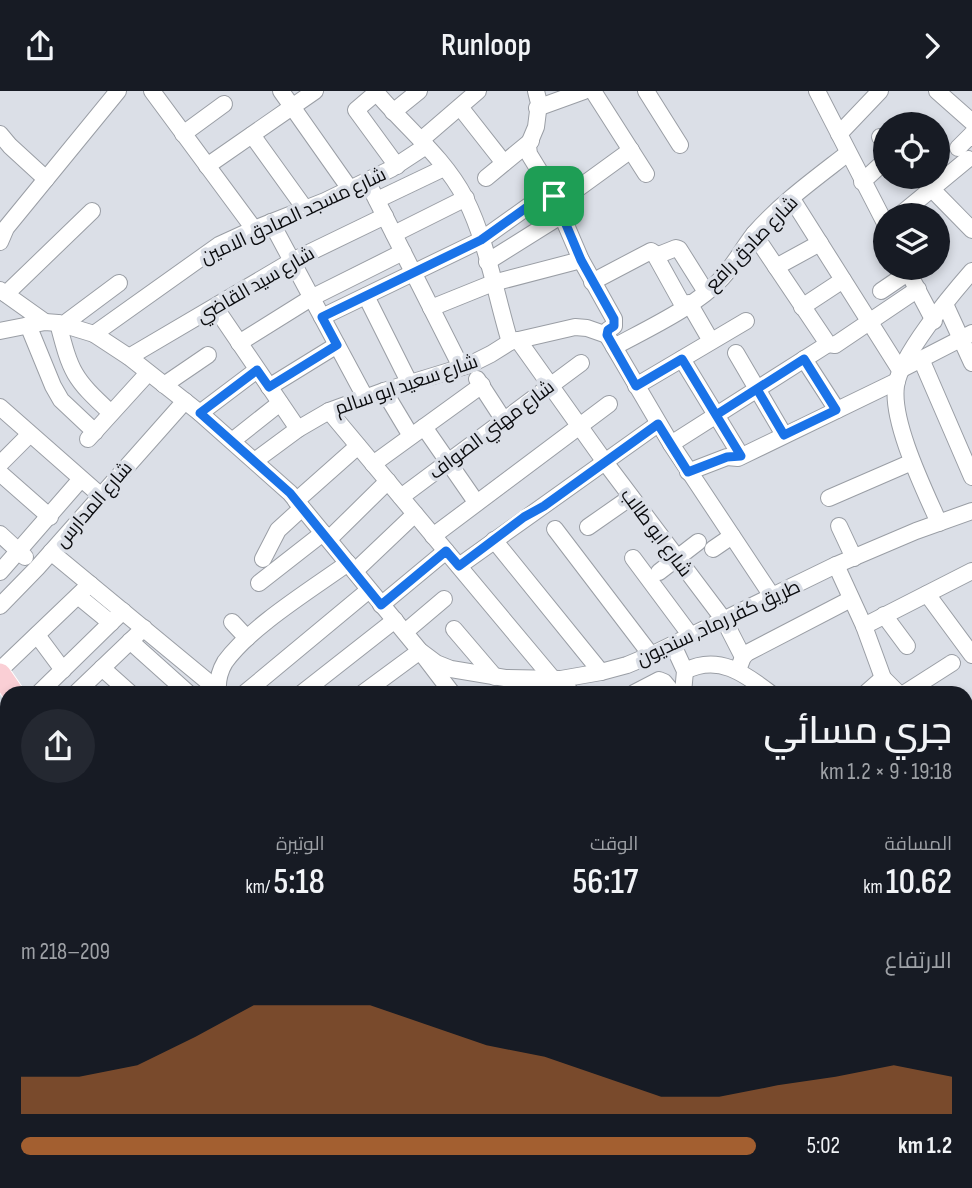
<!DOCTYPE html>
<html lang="ar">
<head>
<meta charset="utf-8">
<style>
  body { margin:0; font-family:"Sofia Sans Condensed",Cairo,sans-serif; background:#242831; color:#f1f3f6; direction:rtl; height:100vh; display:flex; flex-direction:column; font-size:26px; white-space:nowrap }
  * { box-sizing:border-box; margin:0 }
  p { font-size:23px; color:#9ea1a6 }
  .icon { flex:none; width:38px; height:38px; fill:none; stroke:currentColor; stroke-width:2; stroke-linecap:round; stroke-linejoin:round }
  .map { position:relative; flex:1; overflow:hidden; direction:ltr }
  .sheet { position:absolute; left:0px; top:595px; width:973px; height:502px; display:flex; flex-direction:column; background:#171b24; border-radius:21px 21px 0 0; box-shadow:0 4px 10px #0003; direction:rtl }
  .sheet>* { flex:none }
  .buttons { position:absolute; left:873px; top:21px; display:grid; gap:14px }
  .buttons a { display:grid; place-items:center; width:77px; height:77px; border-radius:50%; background:#171b24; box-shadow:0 4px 10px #0003; font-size:35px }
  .pin { position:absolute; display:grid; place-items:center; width:60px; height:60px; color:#fff; margin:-30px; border-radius:14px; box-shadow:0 4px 10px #0006 }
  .round { display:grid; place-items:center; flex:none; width:74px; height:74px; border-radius:37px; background:#242831 }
  .overview { display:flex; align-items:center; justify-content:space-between; height:119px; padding:0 21px }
  h1 { font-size:38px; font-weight:600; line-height:52px }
  .metrics { display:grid; grid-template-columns:repeat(3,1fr); gap:10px; height:119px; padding:7px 21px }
  .metrics div { display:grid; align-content:center }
  .metrics b { font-size:35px; font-weight:600 }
  .metrics small { font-size:19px; font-weight:400 }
  .metrics p { font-size:19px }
  .chart { height:196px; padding:14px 21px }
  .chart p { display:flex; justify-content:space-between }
  .chart svg { width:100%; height:126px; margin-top:7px; fill:#a35f30; opacity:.7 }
  ul { padding:0 21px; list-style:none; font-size:23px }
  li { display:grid; grid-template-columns:112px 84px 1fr; align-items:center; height:52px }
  li i { height:18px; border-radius:9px; background:#a35f30 }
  header { display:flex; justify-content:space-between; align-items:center; height:91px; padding:0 21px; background:#171b24; font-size:32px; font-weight:600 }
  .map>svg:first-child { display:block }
</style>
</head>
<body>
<header><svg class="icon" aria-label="forward" viewBox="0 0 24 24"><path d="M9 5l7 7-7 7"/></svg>Runloop<svg class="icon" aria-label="share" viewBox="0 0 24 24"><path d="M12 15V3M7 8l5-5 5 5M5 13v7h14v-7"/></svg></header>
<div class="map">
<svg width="972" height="1097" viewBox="0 0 972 1097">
  <rect width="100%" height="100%" fill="#dbdfe7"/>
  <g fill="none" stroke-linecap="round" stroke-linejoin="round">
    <defs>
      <g id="minor">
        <polyline points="152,0 254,138"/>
        <polyline points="281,0 350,98"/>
        <path d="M375 0C404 35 444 66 465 107 487 150 496 205 510 251"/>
        <polyline points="536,0 539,12 536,36 528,55 529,63 551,99 581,169 614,228 614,235 608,239 607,244 671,353 772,505"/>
        <polyline points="593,0 646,83"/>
        <polyline points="646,0 680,54"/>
        <polyline points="817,0 886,134"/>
        <polyline points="937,0 972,31"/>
        <polyline points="376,2 356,19 397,75"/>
        <polyline points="460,16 504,72"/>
        <polyline points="537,17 584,0"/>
        <polyline points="393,21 419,0"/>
        <polyline points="0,43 10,55 46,88"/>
        <polyline points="183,43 224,13"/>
        <polyline points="839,43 880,0"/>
        <polyline points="252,44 306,119"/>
        <polyline points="880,46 886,51"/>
        <polyline points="421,49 478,0"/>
        <polyline points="958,57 972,43"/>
        <polyline points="207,75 315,0"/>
        <polyline points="920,86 972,139"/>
        <polyline points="486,87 531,50"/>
        <polyline points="367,90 461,276"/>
        <polyline points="862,91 886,69"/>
        <polyline points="792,108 900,279 972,242"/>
        <polyline points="377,109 444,77"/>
        <polyline points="558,112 631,59"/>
        <polyline points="900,124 968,68"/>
        <polyline points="271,131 365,306"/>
        <polyline points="394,143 466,107"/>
        <polyline points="754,143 828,253 835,254 918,198"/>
        <polyline points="0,151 6,137 118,0"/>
        <polyline points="656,165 676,157 679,158 706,201"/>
        <polyline points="487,171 562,124"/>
        <polyline points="776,176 820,152"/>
        <polyline points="906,177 934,230"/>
        <polyline points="592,191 651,160 654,162 684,216"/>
        <polyline points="0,199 45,231"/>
        <polyline points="881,200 909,181"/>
        <polyline points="6,203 92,120"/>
        <polyline points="366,205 410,293"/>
        <polyline points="689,212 711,250"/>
        <polyline points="945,213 972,272"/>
        <polyline points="215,216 298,338"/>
        <polyline points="802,216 843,189"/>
        <polyline points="431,217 493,192 581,169"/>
        <polyline points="322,226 481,149 551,99"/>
        <path d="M58 232C71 282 73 287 111 322"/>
        <polyline points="64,233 119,192"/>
        <polyline points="28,234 53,295 61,309 95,341"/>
        <polyline points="0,240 45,231 58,232 94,243 129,266 200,322 290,402 420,560 436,572 451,578 505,587 561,588 601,581 627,574 651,564 836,474 916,440 972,420"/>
        <polyline points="94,243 219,154 254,138 325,110 391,78 426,55"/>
        <polyline points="518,249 605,371 724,529 743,566"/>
        <polyline points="239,252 311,207 403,161"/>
        <path d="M614 256C647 238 697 215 722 187 734 174 743 157 754 143 781 112 816 87 848 62"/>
        <polyline points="736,262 784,344"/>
        <polyline points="129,266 292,170 385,125"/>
        <polyline points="682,268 741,365"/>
        <polyline points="804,268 837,319"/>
        <polyline points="921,268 972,386"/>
        <polyline points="477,288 503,328"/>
        <polyline points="164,294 208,264"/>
        <polyline points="636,295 746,230"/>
        <polyline points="269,296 337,254"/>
        <polyline points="384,300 411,345"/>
        <polyline points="0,316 100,404"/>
        <polyline points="329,320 553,588"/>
        <polyline points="200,322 257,279"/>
        <polyline points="424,336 476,411"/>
        <polyline points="88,348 148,282"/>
        <polyline points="232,350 280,312"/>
        <polyline points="671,353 828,253"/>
        <polyline points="256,369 298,338 329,320 384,300 469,274 491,263 510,251 575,236 587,237 607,244"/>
        <polyline points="0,373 29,344"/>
        <polyline points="373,373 482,294"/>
        <polyline points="688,381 727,366 738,367 897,290"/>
        <polyline points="0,382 50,426"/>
        <polyline points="401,406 581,272"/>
        <polyline points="829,407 912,371"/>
        <polyline points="296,410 358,355"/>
        <path d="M939 432C924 398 891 331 896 295 900 265 951 204 972 180"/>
        <polyline points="839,435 854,467"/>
        <polyline points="588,436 631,406"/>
        <polyline points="555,438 651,564"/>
        <polyline points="0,443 25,466"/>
        <polyline points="433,445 609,313"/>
        <polyline points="329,448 388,390"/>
        <polyline points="494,449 601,581"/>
        <polyline points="713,458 732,445"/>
        <polyline points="51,461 218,599"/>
        <polyline points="633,467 691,545"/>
        <polyline points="263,468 278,439 302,417"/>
        <polyline points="836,474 864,535 883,587 898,602"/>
        <polyline points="459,475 658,333"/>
        <polyline points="355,480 415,423"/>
        <polyline points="0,481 81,388"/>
        <polyline points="659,481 698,451"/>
        <polyline points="259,492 323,442"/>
        <polyline points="927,503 972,564"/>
        <polyline points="78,505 111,532"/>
        <polyline points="381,514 446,460"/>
        <polyline points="0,515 37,477 185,310"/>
        <polyline points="884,524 907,555"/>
        <polyline points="232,531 247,547"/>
        <polyline points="864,535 972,480"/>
        <polyline points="454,538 495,586"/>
        <polyline points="405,541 444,508"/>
        <polyline points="37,544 63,579"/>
        <polyline points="130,550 188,602"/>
        <polyline points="673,554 685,580 683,602"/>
        <polyline points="102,577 130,602"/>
        <polyline points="0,579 90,493"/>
        <polyline points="738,579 743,566 747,562 851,508"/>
        <path d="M685 580C718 563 744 582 770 602"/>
        <polyline points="561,588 571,602"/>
        <polyline points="39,602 123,520"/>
        <polyline points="76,602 144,537"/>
        <path d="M218 602C217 591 219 581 225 571 250 536 312 498 348 472"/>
        <polyline points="245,602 369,499"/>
        <polyline points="302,602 395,529"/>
        <polyline points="363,602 420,560 452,602"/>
        <polyline points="634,602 659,589 664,591 673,602"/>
        <polyline points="866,602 883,587"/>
        <polyline points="905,602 952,572"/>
        <polyline points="0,629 7,639"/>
        <polyline points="966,643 972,636"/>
        <polyline points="966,652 972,659"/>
        <polyline points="966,697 972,693"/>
        <polyline points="0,719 7,728"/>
        <polyline points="970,741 972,740"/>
        <polyline points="0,790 7,800"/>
        <polyline points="966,837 972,843"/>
        <polyline points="0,881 7,875"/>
        <polyline points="966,899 972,911"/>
        <polyline points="0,947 7,940"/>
        <polyline points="966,1018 972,1032"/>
        <polyline points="0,1030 7,1024"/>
        <polyline points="966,1080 972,1076"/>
        <polyline points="180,1090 186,1097"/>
        <polyline points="258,1090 262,1097"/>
        <polyline points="309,1090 312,1097"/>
        <polyline points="380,1090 384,1097"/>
        <polyline points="440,1090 443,1097"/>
        <polyline points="478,1090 481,1097"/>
        <polyline points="584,1090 587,1097"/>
        <polyline points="653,1090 657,1097"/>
        <polyline points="736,1090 740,1097"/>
        <polyline points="898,1090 900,1097"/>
        <polyline points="118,1095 119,1097"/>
        <polyline points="6,1097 14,1090"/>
        <polyline points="77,1097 88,1090"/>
        <polyline points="206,1097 214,1090"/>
        <polyline points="511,1097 524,1090"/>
        <polyline points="772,1097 785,1090"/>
        <polyline points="849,1097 860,1090"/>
        <polyline points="930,1097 948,1090"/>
      </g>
      <g id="major">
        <polyline points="0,583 13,602"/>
        <polyline points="334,1090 338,1097"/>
      </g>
    </defs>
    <use href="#minor" stroke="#9a9ea5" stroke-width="18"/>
    <use href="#major" stroke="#fff" stroke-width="23"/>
    <use href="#minor" stroke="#fff" stroke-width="16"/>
    <use href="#major" stroke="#facfd5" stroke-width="21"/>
  </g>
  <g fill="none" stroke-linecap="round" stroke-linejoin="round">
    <defs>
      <polyline id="route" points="554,105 551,99 481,149 322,226 337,254 269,296 257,279 200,322 290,402 381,514 446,460 459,475 524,426 544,415 658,333 688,381 727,366 741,365 716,324 804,268 836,319 784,344 757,298 716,324 682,268 636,295 607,244 608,239 614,235 614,228 581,169 554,105"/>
    </defs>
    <use href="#route" stroke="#fff" stroke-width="14"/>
    <use href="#route" stroke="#1a73e8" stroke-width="9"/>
  </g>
  <g text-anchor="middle" stroke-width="7" stroke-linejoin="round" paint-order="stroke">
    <g font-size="19" fill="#0a0b0e" stroke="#dbdfe7">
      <text transform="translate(293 124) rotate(-25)" y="7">شارع مسجد الصادق الامين</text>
      <text transform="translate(751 152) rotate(-46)" y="7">شارع صادق رافع</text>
      <text transform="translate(255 193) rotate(-30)" y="7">شارع سيد القاضي</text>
      <text transform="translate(406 293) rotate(-19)" y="7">شارع سعيد ابو سالم</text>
      <text transform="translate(491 338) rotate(-37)" y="7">شارع مهني الصواف</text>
      <text transform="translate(93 413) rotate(-49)" y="7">شارع المدارس</text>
      <text transform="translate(657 441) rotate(53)" y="7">شارع ابو طالب</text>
      <text transform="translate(718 531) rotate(-25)" y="7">طريق كفر رماد, سنديون</text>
    </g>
  </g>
</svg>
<div class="buttons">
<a><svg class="icon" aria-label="locate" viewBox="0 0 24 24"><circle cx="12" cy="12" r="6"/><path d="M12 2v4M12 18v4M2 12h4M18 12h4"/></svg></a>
<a><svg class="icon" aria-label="layers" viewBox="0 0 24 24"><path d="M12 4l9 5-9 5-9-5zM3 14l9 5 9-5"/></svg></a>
</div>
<div class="pin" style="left:554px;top:105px;background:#1e9e55"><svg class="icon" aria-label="arrive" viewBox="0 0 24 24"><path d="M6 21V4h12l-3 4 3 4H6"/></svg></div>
<section class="sheet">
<div class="overview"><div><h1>جري مسائي</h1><p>19:18 · 9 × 1.2 km</p></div><a class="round"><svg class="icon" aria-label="share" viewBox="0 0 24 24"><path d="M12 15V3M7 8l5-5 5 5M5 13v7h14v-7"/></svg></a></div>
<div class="metrics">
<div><p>المسافة</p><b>10.62<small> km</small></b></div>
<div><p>الوقت</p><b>56:17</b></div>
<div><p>الوتيرة</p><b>5:18<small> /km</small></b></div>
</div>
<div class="chart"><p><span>الارتفاع</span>209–218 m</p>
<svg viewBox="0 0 160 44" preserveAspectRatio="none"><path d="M0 44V31L10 31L20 27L30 17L40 6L50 6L60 6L70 13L80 20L90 24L100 31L110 38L120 38L130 34L140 31L150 27L160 31V44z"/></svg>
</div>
<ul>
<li><b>1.2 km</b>5:02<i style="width:100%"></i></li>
</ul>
</section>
</div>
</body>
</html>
